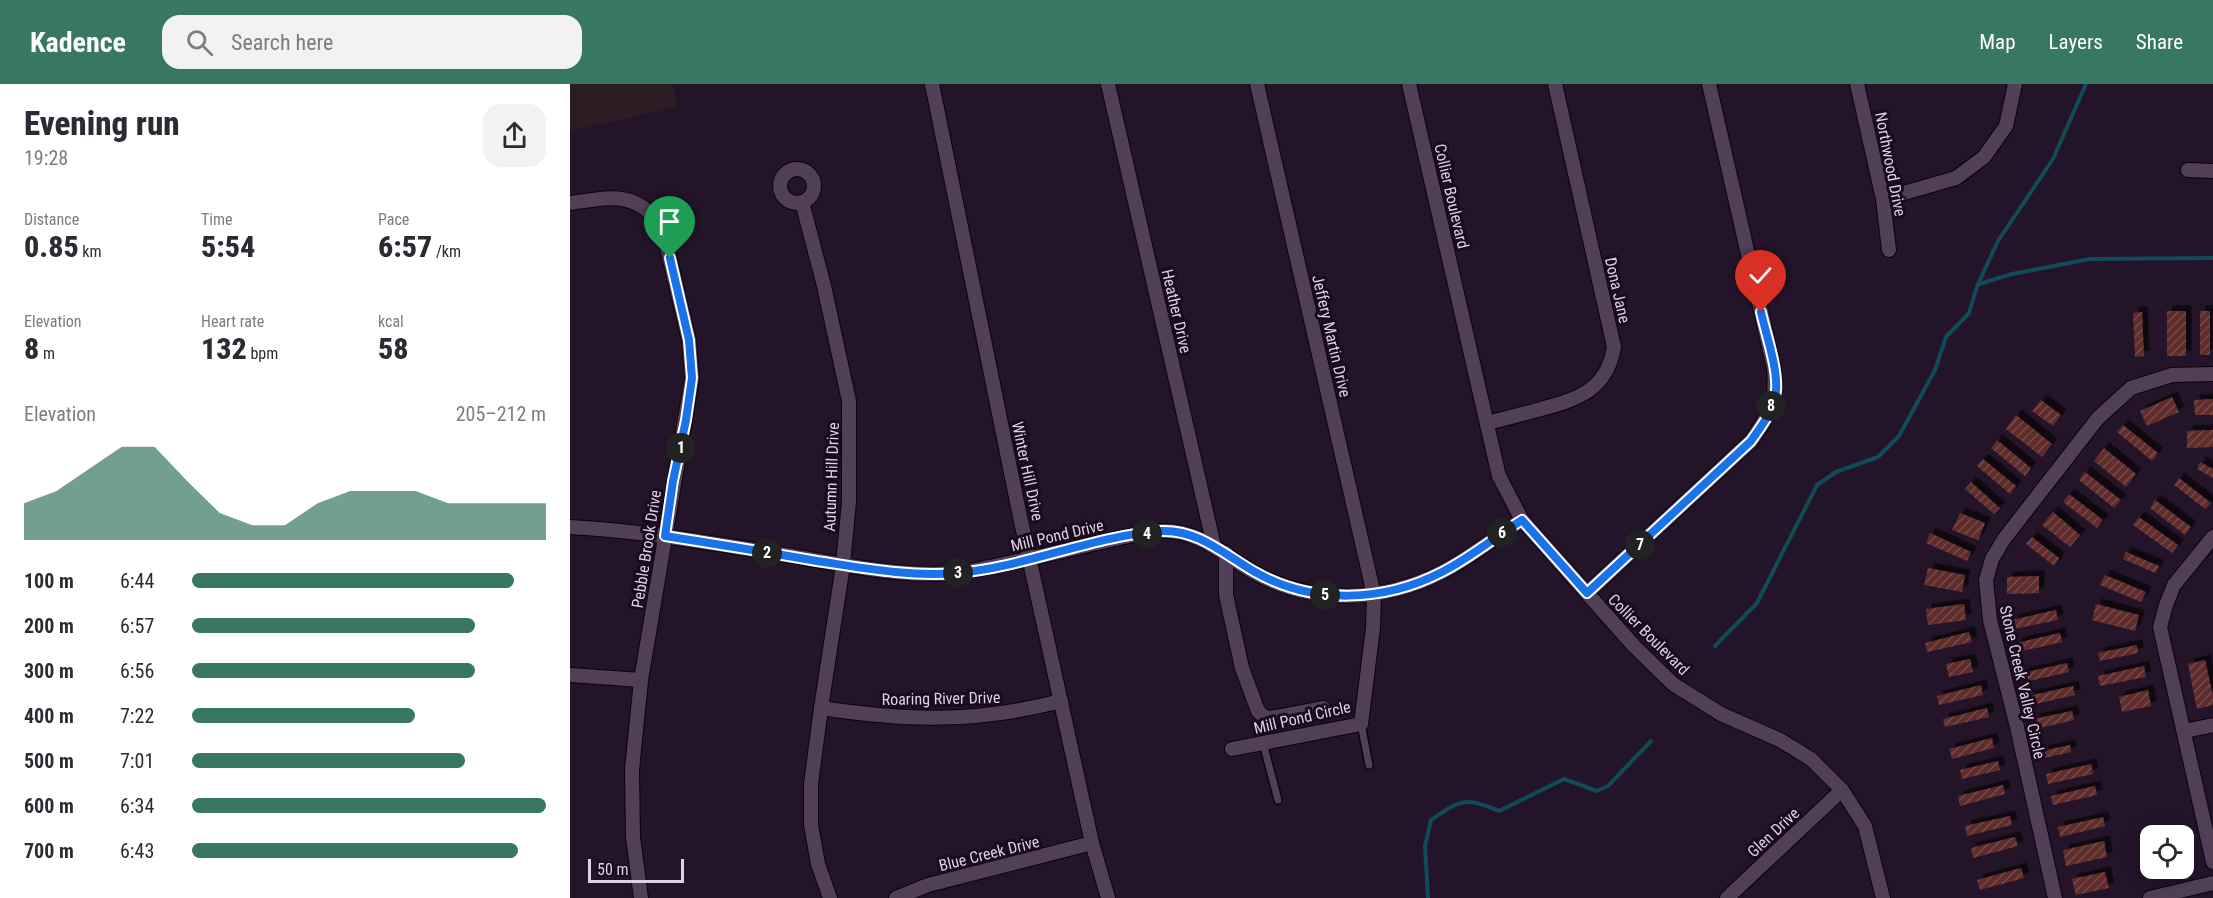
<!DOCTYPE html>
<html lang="en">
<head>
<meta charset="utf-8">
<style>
  body { margin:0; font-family:"Roboto Condensed",sans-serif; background:#f2f2f3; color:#2b2b33; height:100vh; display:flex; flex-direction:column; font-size:22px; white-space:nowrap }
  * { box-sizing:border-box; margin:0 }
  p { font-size:20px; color:#7c7c81 }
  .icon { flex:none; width:33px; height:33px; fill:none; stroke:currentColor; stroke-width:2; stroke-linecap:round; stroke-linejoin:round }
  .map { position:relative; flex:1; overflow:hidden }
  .side { display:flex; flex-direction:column; background:#fff; width:570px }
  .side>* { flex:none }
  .tools { position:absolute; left:1570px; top:741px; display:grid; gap:12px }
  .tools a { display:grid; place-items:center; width:54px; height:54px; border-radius:12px; background:#fff; box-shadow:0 3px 15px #0003; font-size:30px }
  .scale { position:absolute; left:18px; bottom:15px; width:96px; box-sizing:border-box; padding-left:6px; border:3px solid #dcd2e0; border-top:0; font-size:16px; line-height:21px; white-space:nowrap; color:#dcd2e0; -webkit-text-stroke:4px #1a0a1f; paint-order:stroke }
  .pin { position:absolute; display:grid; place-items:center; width:51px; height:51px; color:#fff; margin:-62px -26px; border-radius:50% 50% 50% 0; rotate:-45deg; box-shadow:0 0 6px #0007 }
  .pin .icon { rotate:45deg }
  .km { position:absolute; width:30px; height:30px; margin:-15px; border-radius:50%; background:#222; color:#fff; font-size:16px; line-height:30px; text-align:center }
  .round { display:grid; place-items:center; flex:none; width:63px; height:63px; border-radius:18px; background:#f2f2f3 }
  .summary { display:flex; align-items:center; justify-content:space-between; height:102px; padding:0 24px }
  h1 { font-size:33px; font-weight:800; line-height:45px }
  .stats { display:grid; grid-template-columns:repeat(3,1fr); gap:9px; height:102px; padding:6px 24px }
  .stats div { display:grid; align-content:center }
  .stats b { font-size:30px; font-weight:800 }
  .stats small { font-size:16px; font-weight:400 }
  .stats p { font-size:16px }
  .chart { height:168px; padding:12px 24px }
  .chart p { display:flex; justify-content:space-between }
  .chart svg { width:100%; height:108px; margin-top:6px; fill:#387763; opacity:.7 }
  ul { padding:0 24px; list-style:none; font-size:20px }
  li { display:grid; grid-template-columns:96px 72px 1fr; align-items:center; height:45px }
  li i { height:15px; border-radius:8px; background:#387763 }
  header { display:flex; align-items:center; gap:36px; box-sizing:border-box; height:84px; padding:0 30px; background:#387763; color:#fff }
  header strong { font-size:28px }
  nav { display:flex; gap:33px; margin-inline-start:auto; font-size:21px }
  .search { width:420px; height:54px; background:#f2f2f3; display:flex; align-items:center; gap:15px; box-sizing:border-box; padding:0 21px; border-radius:18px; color:#7c7c81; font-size:22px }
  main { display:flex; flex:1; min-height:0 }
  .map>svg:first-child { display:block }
</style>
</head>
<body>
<header>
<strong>Kadence</strong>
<div class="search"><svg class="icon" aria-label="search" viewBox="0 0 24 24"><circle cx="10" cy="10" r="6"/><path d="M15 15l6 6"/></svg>Search here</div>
<nav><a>Map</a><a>Layers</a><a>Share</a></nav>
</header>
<main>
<section class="side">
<div class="summary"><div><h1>Evening run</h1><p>19:28</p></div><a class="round"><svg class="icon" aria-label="share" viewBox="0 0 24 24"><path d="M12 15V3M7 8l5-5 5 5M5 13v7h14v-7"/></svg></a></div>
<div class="stats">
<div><p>Distance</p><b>0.85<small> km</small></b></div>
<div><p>Time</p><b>5:54</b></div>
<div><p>Pace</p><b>6:57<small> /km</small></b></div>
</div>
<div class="stats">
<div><p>Elevation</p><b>8<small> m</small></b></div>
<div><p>Heart rate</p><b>132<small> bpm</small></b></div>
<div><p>kcal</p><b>58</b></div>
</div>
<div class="chart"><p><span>Elevation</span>205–212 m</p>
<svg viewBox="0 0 160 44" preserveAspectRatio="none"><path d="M0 44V29L10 24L20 15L30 6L40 6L50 20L60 33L70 38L80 38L90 29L100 24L110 24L120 24L130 29L140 29L150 29L160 29V44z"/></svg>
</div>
<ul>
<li><b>100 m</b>6:44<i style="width:91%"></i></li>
<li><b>200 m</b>6:57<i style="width:80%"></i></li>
<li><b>300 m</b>6:56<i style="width:80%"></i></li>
<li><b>400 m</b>7:22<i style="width:63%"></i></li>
<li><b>500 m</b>7:01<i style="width:77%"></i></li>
<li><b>600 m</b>6:34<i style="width:100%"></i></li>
<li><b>700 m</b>6:43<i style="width:92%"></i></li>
</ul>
</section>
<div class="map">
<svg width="1643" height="814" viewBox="0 0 1643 814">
  <defs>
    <pattern id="building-hatch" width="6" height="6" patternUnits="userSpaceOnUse" patternTransform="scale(1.5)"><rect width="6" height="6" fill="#612d2c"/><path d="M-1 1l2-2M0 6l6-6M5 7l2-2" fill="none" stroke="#774b4a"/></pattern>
    <filter id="shadow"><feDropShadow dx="5.5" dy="-5.5" stdDeviation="0" flood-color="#0009"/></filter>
  </defs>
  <rect width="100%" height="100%" fill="#231429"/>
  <polygon fill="#2d1c24" points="0,0 103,0 108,23 0,47"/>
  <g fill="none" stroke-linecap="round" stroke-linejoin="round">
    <g stroke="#104b57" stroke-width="4">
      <polyline points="1409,200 1442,190 1520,175 1643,174"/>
      <polyline points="1145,562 1187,519 1247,401 1266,388 1308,373 1329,352 1365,286 1376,253 1399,229 1408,200 1428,157 1483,75 1516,0"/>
      <path d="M858 814 855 762 861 736C891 716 894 712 929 727L994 695 1027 707 1038 702 1081 657"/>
    </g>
  </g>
  <g fill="url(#building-hatch)" filter="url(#shadow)">
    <rect x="1597" y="227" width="19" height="45"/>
    <rect x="1630" y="227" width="10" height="44"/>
    <polygon points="1572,228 1574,272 1565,273 1563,229"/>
    <polygon points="1602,313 1609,328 1577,342 1570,327"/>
    <polygon points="1643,315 1643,331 1625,331 1624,316"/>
    <polygon points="1471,316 1491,331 1483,342 1462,327"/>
    <polygon points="1446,331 1482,360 1472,373 1436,345"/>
    <polygon points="1553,341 1588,369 1582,377 1547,348"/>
    <polygon points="1643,346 1643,363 1617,364 1617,347"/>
    <polygon points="1427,356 1461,384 1455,392 1421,364"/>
    <polygon points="1534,364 1566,390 1556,403 1524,377"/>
    <polygon points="1413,375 1446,402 1440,410 1407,382"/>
    <polygon points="1630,378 1643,385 1643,394 1627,385"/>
    <polygon points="1515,388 1551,416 1544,424 1509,396"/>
    <polygon points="1609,394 1641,419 1635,425 1604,401"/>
    <polygon points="1401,398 1430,424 1424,430 1395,405"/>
    <polygon points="1499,410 1533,436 1527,444 1493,418"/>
    <polygon points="1585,416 1621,443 1615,451 1580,424"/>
    <polygon points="1483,428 1510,451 1500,463 1472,441"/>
    <polygon points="1390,429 1415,439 1408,456 1382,446"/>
    <polygon points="1569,433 1608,461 1602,469 1563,441"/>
    <polygon points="1360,449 1401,468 1397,477 1356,459"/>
    <polygon points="1462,453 1489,474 1484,482 1456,460"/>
    <polygon points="1556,468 1589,482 1585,489 1553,475"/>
    <polygon points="1358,484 1395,491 1392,508 1354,501"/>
    <polygon points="1535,491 1576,508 1571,518 1530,501"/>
    <polygon points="1469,492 1469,509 1437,510 1437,493"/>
    <polygon points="1394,520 1396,536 1358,541 1356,525"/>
    <polygon points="1526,520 1569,531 1565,547 1522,536"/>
    <polygon points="1486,526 1488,536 1444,545 1442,536"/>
    <polygon points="1399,548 1402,558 1357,568 1355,559"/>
    <polygon points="1490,549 1492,558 1448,568 1446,559"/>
    <polygon points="1567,561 1568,569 1530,577 1528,569"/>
    <polygon points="1400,575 1403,588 1379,593 1376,580"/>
    <polygon points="1635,576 1643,612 1643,621 1627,625 1618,580"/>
    <polygon points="1497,579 1499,588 1455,598 1453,589"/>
    <polygon points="1574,582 1576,593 1530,602 1528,592"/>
    <polygon points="1411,601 1413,611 1369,621 1367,612"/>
    <polygon points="1503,602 1505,611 1461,621 1459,612"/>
    <polygon points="1578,606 1581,622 1552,628 1549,613"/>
    <polygon points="1417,624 1419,633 1375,643 1373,635"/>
    <polygon points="1502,627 1504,636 1466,645 1464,635"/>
    <polygon points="1422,654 1424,664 1382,675 1379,665"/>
    <polygon points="1500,661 1501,668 1474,674 1472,667"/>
    <polygon points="1428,677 1430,686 1392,695 1390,686"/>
    <polygon points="1521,680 1523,690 1478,700 1476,690"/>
    <polygon points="1433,701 1435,710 1390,722 1388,712"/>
    <polygon points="1525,702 1527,711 1483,721 1481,712"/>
    <polygon points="1440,732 1442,741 1397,752 1395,742"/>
    <polygon points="1533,733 1535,742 1490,753 1488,743"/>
    <polygon points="1445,753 1448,762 1403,774 1401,764"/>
    <polygon points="1534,757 1537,773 1496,782 1493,766"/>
    <polygon points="1451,784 1454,794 1410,806 1407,796"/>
    <polygon points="1535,788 1539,804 1506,811 1502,795"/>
  </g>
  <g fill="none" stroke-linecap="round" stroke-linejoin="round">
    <defs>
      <g id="service">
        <polyline points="791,640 799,681"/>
        <polyline points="693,659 708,716"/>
      </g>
      <g id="minor">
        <polyline points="362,0 449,428 522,759 538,814"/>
        <polyline points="538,0 644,462"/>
        <polyline points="839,0 925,375 929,392 952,436 1064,562 1103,600 1151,630 1210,656 1241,675 1272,706 1295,742 1313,814"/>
        <polyline points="1287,0 1313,115 1319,166"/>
        <circle cx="227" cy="102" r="17"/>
        <polyline points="1618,86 1643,87"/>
        <polyline points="1313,115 1386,94 1414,73 1436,42 1445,0"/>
        <polyline points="232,118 254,202 279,317 279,417 273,481 251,624 241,700 241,741 248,780 260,814"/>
        <path d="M0 119C40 114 64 105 92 142L119 256 122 294 71 596 62 686 63 753 71 814"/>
        <path d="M917 339C935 335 953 330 971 325 1008 315 1037 306 1044 263L985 0"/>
        <path d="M0 443C77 447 152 461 228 473 280 482 332 493 386 489 397 488 409 485 420 483 453 476 486 469 518 461 542 456 567 449 591 447 629 445 655 472 685 489 744 521 814 518 872 488 900 474 925 453 952 436"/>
        <polyline points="1643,453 1604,501 1596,521 1590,543 1643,778"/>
        <polyline points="656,469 656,511 672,584 688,627 694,633 701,634 753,624"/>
        <path d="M1017 509 1181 357C1201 328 1207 319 1204 284L1139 0"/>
        <polyline points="0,591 71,596"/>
        <path d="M251 624C337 637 406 639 491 617"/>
        <polyline points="1615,647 1643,641"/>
        <polyline points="662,665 791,640 803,544 804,511 687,0"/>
        <polyline points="326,814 358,801 522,759"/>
        <polyline points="1157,814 1272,706"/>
        <polyline points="1485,814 1447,643 1420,536 1416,496 1422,475 1434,455 1528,334 1561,304 1602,291 1643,290"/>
        <polyline points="1580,814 1643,799"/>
      </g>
    </defs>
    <use href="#service" stroke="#0c0211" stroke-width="10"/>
    <use href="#minor" stroke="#0c0211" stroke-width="16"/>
    <use href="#service" stroke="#503f57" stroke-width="7"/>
    <use href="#minor" stroke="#503f57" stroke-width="14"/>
  </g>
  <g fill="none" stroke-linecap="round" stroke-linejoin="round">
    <defs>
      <path id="route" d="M100 174 119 256 122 294 116 336 103 397 95 452C146 460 196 468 247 477 293 484 340 493 387 489 456 483 522 452 591 447 628 445 655 471 685 488 743 521 814 518 872 488 900 474 925 453 952 436L1017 509 1181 357C1191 342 1205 326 1206 307 1208 284 1196 251 1191 228"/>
    </defs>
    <use href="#route" stroke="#fff" stroke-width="12"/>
    <use href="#route" stroke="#1a73e8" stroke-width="8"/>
  </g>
  <g text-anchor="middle" stroke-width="6" stroke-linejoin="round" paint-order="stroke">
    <g font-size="16" fill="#dcd2e0" stroke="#1a0a1f">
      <text transform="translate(1321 80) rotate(79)" y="6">Northwood Drive</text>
      <text transform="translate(882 112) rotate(77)" y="6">Collier Boulevard</text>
      <text transform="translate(1048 206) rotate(77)" y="6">Dona Jane</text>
      <text transform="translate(607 227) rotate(77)" y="6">Heather Drive</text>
      <text transform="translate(762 252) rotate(77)" y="6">Jeffery Martin Drive</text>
      <text transform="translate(458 387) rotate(78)" y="6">Winter Hill Drive</text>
      <text transform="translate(261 393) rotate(-88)" y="6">Autumn Hill Drive</text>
      <text transform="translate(487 451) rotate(-13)" y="6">Mill Pond Drive</text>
      <text transform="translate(76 465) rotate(-81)" y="6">Pebble Brook Drive</text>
      <text transform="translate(1079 550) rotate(45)" y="6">Collier Boulevard</text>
      <text transform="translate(1453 598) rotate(77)" y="6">Stone Creek Valley Circle</text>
      <text transform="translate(371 614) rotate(-1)" y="6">Roaring River Drive</text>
      <text transform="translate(732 633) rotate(-13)" y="6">Mill Pond Circle</text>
      <text transform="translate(1203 748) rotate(-43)" y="6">Glen Drive</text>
      <text transform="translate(419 769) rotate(-14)" y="6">Blue Creek Drive</text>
    </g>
  </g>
</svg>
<div class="tools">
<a><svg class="icon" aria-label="locate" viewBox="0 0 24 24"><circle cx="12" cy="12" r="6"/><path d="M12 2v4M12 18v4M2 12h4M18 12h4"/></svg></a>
</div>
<div class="scale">50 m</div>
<div class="pin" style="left:100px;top:174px;background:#1e9e55"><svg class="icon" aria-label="arrive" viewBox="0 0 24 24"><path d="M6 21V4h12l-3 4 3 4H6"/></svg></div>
<div class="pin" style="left:1191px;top:228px;background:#d93025"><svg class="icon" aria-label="check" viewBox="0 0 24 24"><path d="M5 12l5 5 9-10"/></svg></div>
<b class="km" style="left:111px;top:364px">1</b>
<b class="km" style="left:197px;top:469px">2</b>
<b class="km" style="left:388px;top:489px">3</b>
<b class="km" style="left:577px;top:450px">4</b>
<b class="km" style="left:755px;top:511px">5</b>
<b class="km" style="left:932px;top:449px">6</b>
<b class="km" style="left:1070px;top:461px">7</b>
<b class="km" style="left:1201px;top:322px">8</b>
</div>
</main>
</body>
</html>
